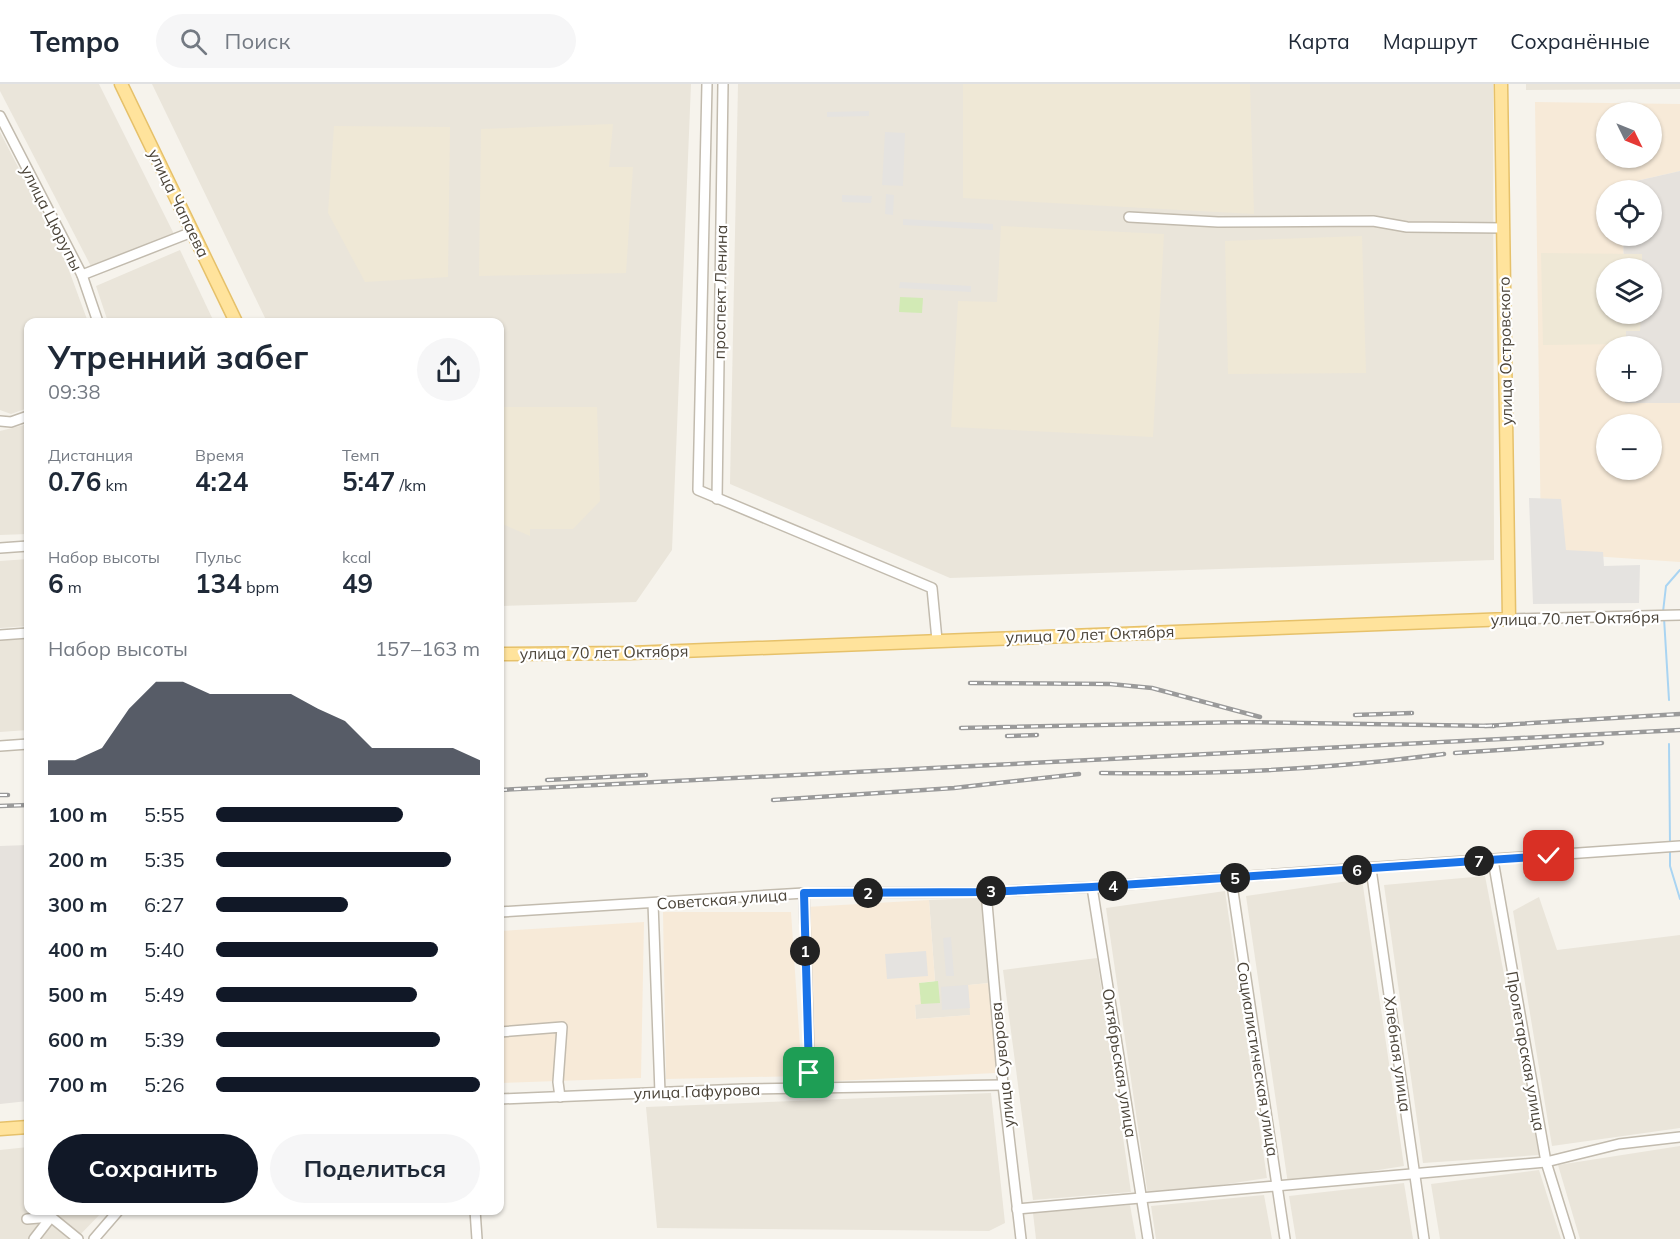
<!DOCTYPE html>
<html lang="ru">
<head>
<meta charset="utf-8">
<style>
  body { margin:0; font-family:Mulish,sans-serif; background:#f6f6f7; color:#1f2937; height:100vh; display:flex; flex-direction:column; font-size:22px; white-space:nowrap }
  * { box-sizing:border-box; margin:0 }
  p { font-size:20px; color:#747a83 }
  .icon { flex:none; width:33px; height:33px; fill:none; stroke:currentColor; stroke-width:2; stroke-linecap:round; stroke-linejoin:round }
  .map { position:relative; flex:1; overflow:hidden }
  .sheet { position:absolute; left:24px; top:234px; width:480px; height:897px; display:flex; flex-direction:column; background:#fff; border-radius:12px; box-shadow:0 2px 4px #0004 }
  .sheet>* { flex:none }
  .needle { width:39px; rotate:133deg }
  .tools { position:absolute; left:1596px; top:18px; display:grid; gap:12px }
  .tools a { display:grid; place-items:center; width:66px; height:66px; border-radius:50%; background:#fff; box-shadow:0 2px 4px #0004; font-size:30px }
  .pin { position:absolute; display:grid; place-items:center; width:51px; height:51px; color:#fff; margin:-26px; border-radius:12px; box-shadow:0 3px 9px #0006 }
  .km { position:absolute; width:30px; height:30px; margin:-15px; border-radius:50%; background:#222; color:#fff; font-size:16px; line-height:30px; text-align:center }
  .round { display:grid; place-items:center; flex:none; width:63px; height:63px; border-radius:32px; background:#f6f6f7 }
  .head { display:flex; align-items:center; justify-content:space-between; height:102px; padding:0 24px }
  h1 { font-size:33px; font-weight:700; line-height:45px }
  .figures { display:grid; grid-template-columns:repeat(3,1fr); gap:9px; height:102px; padding:6px 24px }
  .figures div { display:grid; align-content:center }
  .figures b { font-size:26px; font-weight:700 }
  .figures small { font-size:16px; font-weight:400 }
  .figures p { font-size:16px }
  .chart { height:168px; padding:12px 24px }
  .chart p { display:flex; justify-content:space-between }
  .chart svg { width:100%; height:108px; margin-top:6px; fill:#111827; opacity:.7 }
  .cta { display:flex; gap:12px; margin-top:auto; padding:12px 24px }
  .cta a { flex:1; height:69px; border-radius:36px; background:#111827; color:#fff; font-size:24px; font-weight:700; line-height:69px; text-align:center }
  .cta a+a { background:#f6f6f7; color:#1f2937 }
  ul { padding:0 24px; list-style:none; font-size:20px }
  li { display:grid; grid-template-columns:96px 72px 1fr; align-items:center; height:45px }
  li i { height:15px; border-radius:8px; background:#111827 }
  header { display:flex; align-items:center; gap:36px; box-sizing:border-box; height:84px; padding:0 30px; background:#fff; border-bottom:2px solid #e0e1e3 }
  header strong { font-size:28px }
  nav { display:flex; gap:33px; margin-inline-start:auto; font-size:21px }
  .search { width:420px; height:54px; background:#f6f6f7; display:flex; align-items:center; gap:15px; box-sizing:border-box; padding:0 21px; border-radius:33px; color:#747a83; font-size:22px }
  .map>svg:first-child { display:block }
</style>
</head>
<body>
<header>
<strong>Tempo</strong>
<div class="search"><svg class="icon" aria-label="search" viewBox="0 0 24 24"><circle cx="10" cy="10" r="6"/><path d="M15 15l6 6"/></svg>Поиск</div>
<nav><a>Карта</a><a>Маршрут</a><a>Сохранённые</a></nav>
</header>
<div class="map">
<svg width="1680" height="1155" viewBox="0 0 1680 1155">
  <rect width="100%" height="100%" fill="#f6f3ec"/>
  <g fill="#eae5da">
    <polygon points="0,0 99,0 174,150 95,190 0,7"/>
    <polygon points="152,0 691,0 672,466 636,518 500,522 500,238 267,238"/>
    <polygon points="738,0 1493,0 1494,476 950,494 730,400"/>
    <polygon points="1526,0 1680,0 1680,5 1526,6"/>
    <polygon points="0,48 63,170 88,238 28,238 28,324 11,330 0,326"/>
    <polygon points="180,166 214,238 108,238 96,202"/>
    <polygon points="28,340 28,450 0,451 0,347"/>
    <polygon points="28,475 28,542 0,544 0,477"/>
    <polygon points="28,553 28,646 0,648 0,555"/>
    <polygon points="1485,792 1539,1071 1423,1079 1384,801"/>
    <polygon points="1362,795 1404,1082 1288,1100 1246,812"/>
    <polygon points="1225,807 1267,1094 1148,1112 1106,824"/>
    <polygon points="1539,813 1557,866 1680,851 1680,1044 1552,1062 1513,827"/>
    <polygon points="982,814 989,899 969,901 971,931 916,935 915,921 935,897 929,816"/>
    <polygon points="1097,874 1131,1108 1033,1116 1003,886"/>
    <polygon points="991,1009 1005,1139 989,1147 657,1144 646,1023"/>
    <polygon points="1680,1062 1680,1155 1580,1155 1558,1081"/>
    <polygon points="28,1063 28,1126 103,1127 76,1155 0,1155 0,1066"/>
    <polygon points="1539,1086 1561,1155 1440,1155 1431,1100"/>
    <polygon points="1404,1099 1413,1155 1296,1155 1289,1112"/>
    <polygon points="1264,1111 1272,1155 1156,1155 1151,1122"/>
    <polygon points="1130,1121 1136,1155 1036,1155 1033,1129"/>
  </g>
  <g fill="#f7ead8" fill-rule="evenodd">
    <path d="M1535 18 1680 20V87L1623 100V106H1606V152H1623L1624 184H1606V230H1624V262H1606V308H1625V319H1680V478L1548 469 1541 460ZM1606 28H1652V74H1606ZM1606 340H1652V386H1606Z"/>
    <polygon points="929,816 935,897 919,899 921,920 915,921 916,935 970,931 968,901 989,899 996,989 815,998 806,823"/>
    <polygon points="663,828 791,828 802,992 666,995"/>
    <polygon points="644,838 641,994 500,999 500,847"/>
  </g>
  <g fill="#e6e2dd">
    <polygon points="1680,87 1680,319 1625,319 1625,308 1652,308 1652,262 1624,262 1624,230 1652,230 1652,184 1624,184 1623,152 1652,152 1652,106 1623,106 1623,100"/>
    <polygon points="28,761 28,1017 0,1020 0,762"/>
  </g>
  <g fill="#efe8d6">
    <polygon points="963,0 1250,0 1254,130 963,114"/>
    <polygon points="613,40 609,83 633,83 626,189 479,192 481,45"/>
    <polygon points="334,42 450,43 448,193 365,198 328,129"/>
    <polygon points="1001,142 1164,150 1153,353 951,343 958,217 997,218"/>
    <polygon points="1362,152 1366,289 1228,290 1225,157"/>
    <polygon points="1541,169 1642,170 1642,184 1606,184 1606,230 1641,230 1640,247 1626,247 1626,260 1543,261"/>
    <polygon points="500,323 597,323 600,417 573,445 530,445 530,452 500,439"/>
  </g>
  <g fill="#d2eab5">
    <polygon points="900,213 923,214 922,229 899,228"/>
    <polygon points="938,897 940,919 921,920 919,899"/>
  </g>
  <g fill="#e5e3e0">
    <polygon points="869,27 869,32 827,33 827,28"/>
    <polygon points="885,48 905,49 903,102 882,101"/>
    <polygon points="886,110 894,111 893,131 885,130"/>
    <polygon points="842,111 872,112 871,119 842,118"/>
    <polygon points="903,135 993,140 993,146 903,141"/>
    <polygon points="900,198 971,202 971,208 899,204"/>
    <polygon points="1529,414 1561,415 1566,466 1603,468 1604,482 1640,481 1639,519 1533,520"/>
    <polygon points="951,853 954,892 946,892 943,854"/>
    <polygon points="926,867 928,892 887,895 885,870"/>
    <polygon points="968,901 970,924 942,926 941,903"/>
  </g>
  <g fill="none" stroke-linecap="round" stroke-linejoin="round">
    <g stroke="#a9d4f2" stroke-width="2">
      <polyline points="1663,528 1666,502 1680,486"/>
      <polyline points="1664,534 1669,616"/>
      <polyline points="1669,660 1670,759"/>
      <polyline points="1670,765 1670,782 1680,815"/>
    </g>
    <defs>
      <g id="minor">
        <polyline points="707,0 698,406 932,504 937,556"/>
        <polyline points="0,32 82,191 98,238"/>
        <polyline points="1129,133 1218,138 1373,137 1407,143 1503,144"/>
        <polyline points="82,191 192,148"/>
        <polyline points="0,337 11,338 28,332"/>
        <polyline points="717,415 723,0"/>
        <polyline points="0,464 28,462"/>
        <polyline points="1509,535 1680,531"/>
        <polyline points="0,551 28,549"/>
        <polyline points="0,662 28,660"/>
        <polyline points="1493,776 1546,1078 1570,1155"/>
        <polyline points="1371,785 1424,1155"/>
        <polyline points="1231,794 1285,1155"/>
        <polyline points="1092,803 1148,1155"/>
        <polyline points="986,808 1003,1001 1021,1155"/>
        <polyline points="804,809 810,1004"/>
        <polyline points="653,819 660,1009"/>
        <polyline points="500,828 804,809 986,808 1092,803 1680,762"/>
        <polyline points="500,948 562,943 558,998 560,1013"/>
        <polyline points="500,1015 743,1005 1003,1001"/>
        <polyline points="1017,1125 1546,1078 1619,1060 1680,1053"/>
        <polyline points="475,1126 477,1155"/>
        <polyline points="27,1135 51,1133"/>
        <polyline points="34,1155 51,1133 78,1155"/>
        <polyline points="94,1155 119,1126"/>
      </g>
      <g id="major">
        <polyline points="121,0 236,238"/>
        <polyline points="500,570 630,569 1509,535 1501,0"/>
        <polyline points="0,1045 28,1043"/>
      </g>
    </defs>
    <use href="#minor" stroke="#c2bbae" stroke-width="12"/>
    <use href="#major" stroke="#e6c16a" stroke-width="15"/>
    <use href="#minor" stroke="#fff" stroke-width="9"/>
    <use href="#major" stroke="#ffe39c" stroke-width="12"/>
    <defs>
      <g id="rail">
        <polyline points="970,599 1110,600 1152,604 1260,633"/>
        <polyline points="1355,631 1412,629"/>
        <polyline points="1485,642 1680,630"/>
        <polyline points="961,644 1244,638 1494,642"/>
        <polyline points="1007,652 1037,651"/>
        <polyline points="1455,669 1602,659"/>
        <path d="M1101 689C1216 691 1330 685 1444 670"/>
        <polyline points="547,696 646,691"/>
        <polyline points="500,706 1680,646"/>
        <polyline points="0,711 8,711"/>
        <polyline points="773,716 954,704 1079,690"/>
        <polyline points="0,722 28,721"/>
      </g>
    </defs>
    <use href="#rail" stroke="#9a9a9a" stroke-width="4.5"/>
    <use href="#rail" stroke="#fff" stroke-width="2" stroke-dasharray="7" stroke-linecap="butt"/>
  </g>
  <g fill="none" stroke-linecap="round" stroke-linejoin="round">
    <defs>
      <polyline id="route" points="809,989 804,809 986,808 1092,803 1549,772"/>
    </defs>
    <use href="#route" stroke="#fff" stroke-width="12"/>
    <use href="#route" stroke="#1a73e8" stroke-width="8"/>
  </g>
  <g text-anchor="middle" stroke-width="4.5" stroke-linejoin="round" paint-order="stroke">
    <g font-size="16" fill="#4b4439" stroke="#fff">
      <text transform="translate(179 119) rotate(64)" y="6">улица Чапаева</text>
      <text transform="translate(52 134) rotate(63)" y="6">улица Цюрупы</text>
      <text transform="translate(720 208) rotate(-89)" y="6">проспект Ленина</text>
      <text transform="translate(1505 267) rotate(-91)" y="6">улица Островского</text>
      <text transform="translate(1575 534) rotate(-1)" y="6">улица 70 лет Октября</text>
      <text transform="translate(1090 550) rotate(-2)" y="6">улица 70 лет Октября</text>
      <text transform="translate(604 568) rotate(-1)" y="6">улица 70 лет Октября</text>
      <text transform="translate(722 815) rotate(-4)" y="6">Советская улица</text>
      <text transform="translate(1526 967) rotate(80)" y="6">Пролетарская улица</text>
      <text transform="translate(1398 970) rotate(82)" y="6">Хлебная улица</text>
      <text transform="translate(1258 975) rotate(81)" y="6">Социалистическая улица</text>
      <text transform="translate(1120 979) rotate(81)" y="6">Октябрьская улица</text>
      <text transform="translate(1002 981) rotate(-96)" y="6">улица Суворова</text>
      <text transform="translate(697 1007) rotate(-2)" y="6">улица Гафурова</text>
    </g>
  </g>
</svg>
<div class="tools">
<a><svg class="needle" viewBox="-14 -14 28 28"><path d="M0-13l5 13h-10z" fill="#e53935"/><path d="M0 13l5-13h-10z" fill="#747a83"/></svg></a>
<a><svg class="icon" aria-label="locate" viewBox="0 0 24 24"><circle cx="12" cy="12" r="6"/><path d="M12 2v4M12 18v4M2 12h4M18 12h4"/></svg></a>
<a><svg class="icon" aria-label="layers" viewBox="0 0 24 24"><path d="M12 4l9 5-9 5-9-5zM3 14l9 5 9-5"/></svg></a>
<a>+</a>
<a>−</a>
</div>
<div class="pin" style="left:809px;top:989px;background:#1e9e55"><svg class="icon" aria-label="arrive" viewBox="0 0 24 24"><path d="M6 21V4h12l-3 4 3 4H6"/></svg></div>
<div class="pin" style="left:1549px;top:772px;background:#d93025"><svg class="icon" aria-label="check" viewBox="0 0 24 24"><path d="M5 12l5 5 9-10"/></svg></div>
<b class="km" style="left:805px;top:867px">1</b>
<b class="km" style="left:868px;top:809px">2</b>
<b class="km" style="left:991px;top:807px">3</b>
<b class="km" style="left:1113px;top:802px">4</b>
<b class="km" style="left:1235px;top:794px">5</b>
<b class="km" style="left:1357px;top:786px">6</b>
<b class="km" style="left:1479px;top:777px">7</b>
<section class="sheet">
<div class="head"><div><h1>Утренний забег</h1><p>09:38</p></div><a class="round"><svg class="icon" aria-label="share" viewBox="0 0 24 24"><path d="M12 15V3M7 8l5-5 5 5M5 13v7h14v-7"/></svg></a></div>
<div class="figures">
<div><p>Дистанция</p><b>0.76<small> km</small></b></div>
<div><p>Время</p><b>4:24</b></div>
<div><p>Темп</p><b>5:47<small> /km</small></b></div>
</div>
<div class="figures">
<div><p>Набор высоты</p><b>6<small> m</small></b></div>
<div><p>Пульс</p><b>134<small> bpm</small></b></div>
<div><p>kcal</p><b>49</b></div>
</div>
<div class="chart"><p><span>Набор высоты</span>157–163 m</p>
<svg viewBox="0 0 160 44" preserveAspectRatio="none"><path d="M0 44V38L10 38L20 33L30 17L40 6L50 6L60 11L70 11L80 11L90 11L100 17L110 22L120 33L130 33L140 33L150 33L160 38V44z"/></svg>
</div>
<ul>
<li><b>100 m</b>5:55<i style="width:71%"></i></li>
<li><b>200 m</b>5:35<i style="width:89%"></i></li>
<li><b>300 m</b>6:27<i style="width:50%"></i></li>
<li><b>400 m</b>5:40<i style="width:84%"></i></li>
<li><b>500 m</b>5:49<i style="width:76%"></i></li>
<li><b>600 m</b>5:39<i style="width:85%"></i></li>
<li><b>700 m</b>5:26<i style="width:100%"></i></li>
</ul>
<div class="cta"><a>Сохранить</a><a>Поделиться</a></div>
</section>
</div>
</body>
</html>
